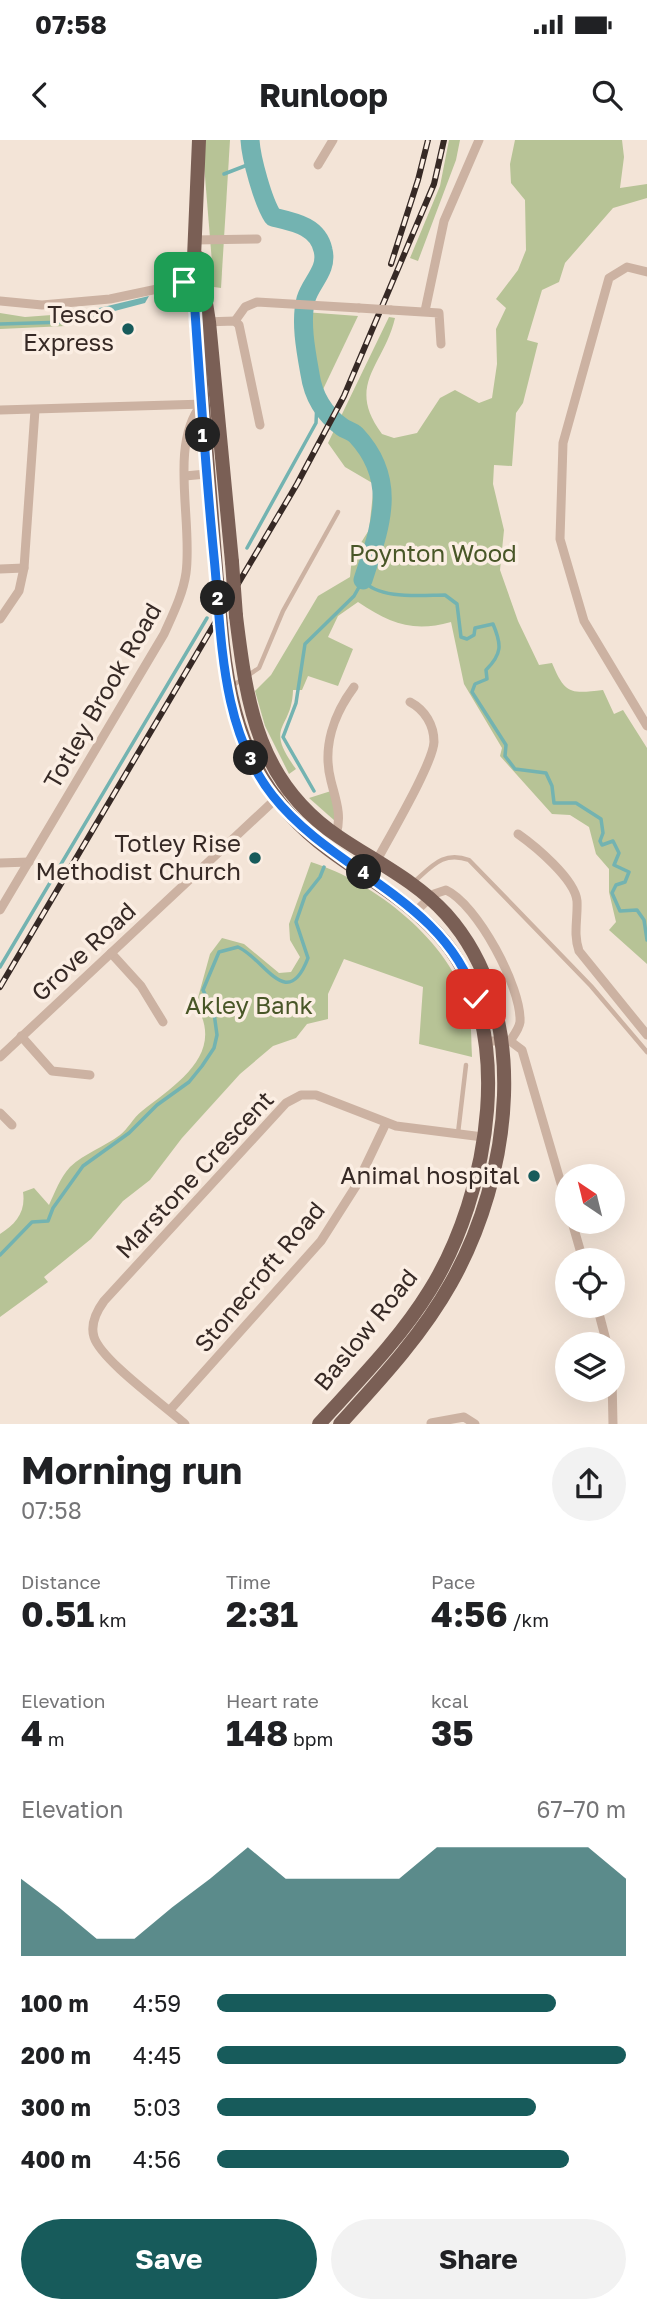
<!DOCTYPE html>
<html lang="en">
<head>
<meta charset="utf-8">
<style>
  body { margin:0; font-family:"Golos Text",sans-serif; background:#f2f2f2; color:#202124; height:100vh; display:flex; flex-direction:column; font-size:26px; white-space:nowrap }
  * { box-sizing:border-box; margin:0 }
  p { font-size:23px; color:#757577 }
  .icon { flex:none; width:38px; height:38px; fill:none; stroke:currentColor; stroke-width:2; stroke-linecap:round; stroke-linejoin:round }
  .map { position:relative; height:1284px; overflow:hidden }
  .details { display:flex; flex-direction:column; background:#fff; flex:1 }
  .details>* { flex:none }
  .needle { width:46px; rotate:325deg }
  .controls { position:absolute; left:555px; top:1024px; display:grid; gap:14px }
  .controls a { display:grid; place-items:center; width:70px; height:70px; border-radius:50%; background:#fff; box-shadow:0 7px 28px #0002; font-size:35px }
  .pin { position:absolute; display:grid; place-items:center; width:60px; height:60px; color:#fff; margin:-30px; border-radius:14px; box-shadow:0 4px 10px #0006 }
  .km { position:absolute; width:35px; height:35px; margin:-18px; border-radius:50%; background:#222; color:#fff; font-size:19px; line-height:35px; text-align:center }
  .round { display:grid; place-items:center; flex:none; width:74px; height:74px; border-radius:37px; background:#f2f2f2 }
  .headline { display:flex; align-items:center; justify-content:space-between; height:119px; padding:0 21px }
  h1 { font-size:38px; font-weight:700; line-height:52px }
  .metrics { display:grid; grid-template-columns:repeat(3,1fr); gap:10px; height:119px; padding:7px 21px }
  .metrics div { display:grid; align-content:center }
  .metrics b { font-size:35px; font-weight:700 }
  .metrics small { font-size:19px; font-weight:400 }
  .metrics p { font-size:19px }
  .chart { height:196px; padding:14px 21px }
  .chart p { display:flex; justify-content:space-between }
  .chart svg { width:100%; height:126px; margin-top:7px; fill:#175b5b; opacity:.7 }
  .button { display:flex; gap:14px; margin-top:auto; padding:14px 21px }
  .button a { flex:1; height:80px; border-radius:42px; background:#175b5b; color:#fff; font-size:28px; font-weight:700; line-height:80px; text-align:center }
  .button a+a { background:#f2f2f2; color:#202124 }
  ul { padding:0 21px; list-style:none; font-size:23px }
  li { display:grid; grid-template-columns:112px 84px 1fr; align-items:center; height:52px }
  li i { height:18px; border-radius:9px; background:#175b5b }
  .status { display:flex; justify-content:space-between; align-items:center; height:49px; padding:0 35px; background:#fff; direction:ltr }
  .status svg { height:19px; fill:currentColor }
  header { display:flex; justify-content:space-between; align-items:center; height:91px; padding:0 21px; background:#fff; font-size:32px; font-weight:700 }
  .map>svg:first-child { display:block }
</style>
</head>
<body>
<div class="status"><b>07:58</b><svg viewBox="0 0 49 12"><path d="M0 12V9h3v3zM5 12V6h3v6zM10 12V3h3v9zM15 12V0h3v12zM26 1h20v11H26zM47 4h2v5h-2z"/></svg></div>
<header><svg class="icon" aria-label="back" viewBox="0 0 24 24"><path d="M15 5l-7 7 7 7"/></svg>Runloop<svg class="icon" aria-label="search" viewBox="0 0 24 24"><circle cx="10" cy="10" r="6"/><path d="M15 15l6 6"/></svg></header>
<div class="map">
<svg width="647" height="1284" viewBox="0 0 647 1284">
  <rect width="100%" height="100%" fill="#f3e4d7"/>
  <g fill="#b7c396">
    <polygon points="202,0 230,0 221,148 214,147"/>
    <polygon points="449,0 460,0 456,20 418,121 410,118 440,46"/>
    <path d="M515 0H622L624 17 620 48 647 44V58L613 68 565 123 559 142 542 150 527 200 538 203 523 263 516 273 512 326 494 325 493 344 504 390 500 430 518 481 539 525 552 523C565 554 570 554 603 550L614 574 623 570 647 608V824L609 790 616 782 609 752V729L596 714 589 687 570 675 552 674 500 616 502 608 464 544 451 482C412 493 390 483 358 462L338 476 328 497 353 509 338 546 308 536 302 550H293C292 591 263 584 296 629L289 634 265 586 255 551 271 535 318 456 350 437 352 417 369 390 374 344 345 327 328 303 389 177 395 178C384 226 345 244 382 294L394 298 417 293 440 258 455 250 479 263 492 258 497 224 496 189 506 168 496 159 518 130 526 110 525 60 511 43 510 24Z"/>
    <polygon points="92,172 92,177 66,186 0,189 0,173 25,177"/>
    <polygon points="304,172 358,176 317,262 310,237"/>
    <polygon points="331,651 338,676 335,681 309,658"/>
    <path d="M311 722C374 742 451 801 468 868 472 883 471 901 472 917L419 904 423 847 344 819 328 854V879L307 884 296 898 273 906 240 934 182 998 150 1040 123 1061 91 1099 44 1137 48 1142 0 1177V1094C16 1084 26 1072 23 1052L34 1048 49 1065C55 1052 60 1038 70 1027 85 1013 104 1007 120 995 128 989 133 978 142 971 176 944 226 914 196 865L210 814 222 798 244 804 279 833 291 832 300 817 290 800 289 784Z"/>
  </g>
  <polygon fill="#73b3b1" points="149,156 145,163 92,177 95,169"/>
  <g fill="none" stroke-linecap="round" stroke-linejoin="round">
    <g stroke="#73b3b1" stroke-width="3.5">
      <polyline points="224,34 255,22"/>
      <polyline points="0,184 66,182 97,172"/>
      <polyline points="247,408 316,283 317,262"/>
      <path d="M314 651 283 597 296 563 305 504 354 456 363 440C378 460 422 455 445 455L457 464 461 497 467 499 474 495 475 488 493 484C502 505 502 514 486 530L487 539 475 544 472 552 506 605 505 616 515 629 546 633 552 646 554 663H576L601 679 603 693 600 701 602 705 613 701 619 713 614 725 629 732 625 742 616 745 612 753 620 771 637 770 644 780 647 800"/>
      <polyline points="0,827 207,478"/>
      <path d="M0 1115 32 1082 48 1081 53 1068 83 1026 129 993 157 965 189 942 202 926 214 908 217 895 214 873 203 850 219 812 238 807C265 819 287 873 308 818L296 782 305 756 320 737 324 727"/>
    </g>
    <path stroke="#73b3b1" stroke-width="19" d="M250 0C251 18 263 62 273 77 294 82 318 86 323 110 328 130 311 142 306 159 300 181 306 212 310 234 313 255 324 274 342 287 346 290 352 291 356 295 399 341 380 387 363 440"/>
    <g stroke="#ccb2a2" stroke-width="4.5">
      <polyline points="232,546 259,528 283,471 338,372"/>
      <path d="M415 741C433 725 444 711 469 720L591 846 647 912"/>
      <polyline points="458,993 466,925"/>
      <polyline points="497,1031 511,1033"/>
    </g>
    <g stroke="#ccb2a2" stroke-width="9">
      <polyline points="318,25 333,0"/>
      <polyline points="194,100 257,99"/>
      <polyline points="647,132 627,127 609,138 563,303 560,399 584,481 647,586"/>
      <polyline points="0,161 42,165 110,159 195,141"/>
      <polyline points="391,170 439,173 441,204"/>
      <polyline points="425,171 444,81 479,0"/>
      <polyline points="235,181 245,167 257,162 359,168"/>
      <polyline points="204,182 235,181 239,185 260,285"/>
      <polyline points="0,270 205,264"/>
      <polyline points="185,336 206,334"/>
      <polyline points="0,429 24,428"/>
      <polyline points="0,479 19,451 24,428 35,270"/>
      <path d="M518 694C535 706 575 739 577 761 578 778 573 794 579 811L647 895"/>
      <path d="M336 695C342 675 336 661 331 641 322 607 334 574 354 547"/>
      <polyline points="0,723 29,722"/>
      <path d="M369 735C382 709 433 625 434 602 434 585 425 570 410 562"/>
      <path d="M0 770 164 494C173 474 183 454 186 433 193 382 169 306 201 265"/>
      <path d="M416 771 434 754 446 750C477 764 522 848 520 882 519 889 514 895 510 901"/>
      <polyline points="111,813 141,846 163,882"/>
      <polyline points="21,896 52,931 90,935"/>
      <polyline points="486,901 510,901 522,910 567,1064"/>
      <polyline points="0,917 280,655"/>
      <polyline points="0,973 12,985"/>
      <polyline points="572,1082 583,1120"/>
      <polyline points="597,1166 607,1204"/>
      <polyline points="612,1238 613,1284"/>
      <polyline points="170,1270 321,1101 356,1046 386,983"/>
      <polyline points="431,1283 464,1277 475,1284"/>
      <path d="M185 1284C164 1265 101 1220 94 1197 90 1184 96 1172 104 1161L286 963 301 955H316L396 986 483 997"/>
    </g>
    <g stroke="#7a5f55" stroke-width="14">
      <polyline points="199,0 193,141 217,441"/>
      <polyline points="199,118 209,182 232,422"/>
      <path d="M236 476C247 566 258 643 339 697 376 722 416 741 446 774 534 872 511 1037 451 1143 422 1195 380 1240 340 1284"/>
      <path d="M221 485C229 579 251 652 329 710 368 739 402 756 437 793 521 882 489 1055 430 1150 400 1199 358 1241 319 1284"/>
    </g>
    <defs>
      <g id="rail">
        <polyline points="391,124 418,40 428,0"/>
        <polyline points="0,847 297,344 344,256 434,44 444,0"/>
      </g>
    </defs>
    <use href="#rail" stroke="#362925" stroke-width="6"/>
    <use href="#rail" stroke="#fbeee3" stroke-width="3.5" stroke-dasharray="10" stroke-linecap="butt"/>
    <polyline stroke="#ccb2a2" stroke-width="9" points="359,168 391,170"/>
    <g stroke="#7a5f55" stroke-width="14">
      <polyline points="232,422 236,476"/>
      <polyline points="217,441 221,485"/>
    </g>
  </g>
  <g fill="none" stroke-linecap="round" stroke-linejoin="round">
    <defs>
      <path id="route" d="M184 142 193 141C199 233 205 325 214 417 222 497 220 589 273 656 333 732 445 759 476 859"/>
    </defs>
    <use href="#route" stroke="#fff" stroke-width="14"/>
    <use href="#route" stroke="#1a73e8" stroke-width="9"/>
  </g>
  <g fill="#175b5b" stroke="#fbeee3" stroke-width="2.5">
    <circle cx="128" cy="189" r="7"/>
    <circle cx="255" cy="718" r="7"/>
    <circle cx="534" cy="1036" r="7"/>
  </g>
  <g text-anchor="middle" stroke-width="7" stroke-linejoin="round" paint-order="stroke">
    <g font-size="24" fill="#362925" stroke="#fbeee3" text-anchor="end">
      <text x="114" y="183">Tesco<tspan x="114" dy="28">Express</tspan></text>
      <text x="241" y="712">Totley Rise<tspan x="241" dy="28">Methodist Church</tspan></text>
      <text x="520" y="1044">Animal hospital</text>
    </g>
    <g font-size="24" fill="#485627" stroke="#fbeee3">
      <text x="433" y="422">Poynton Wood</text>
      <text x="249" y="874">Akley Bank</text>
    </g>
    <g font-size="24" fill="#362925" stroke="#fbeee3">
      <text transform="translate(103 556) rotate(-60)" y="8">Totley Brook Road</text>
      <text transform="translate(84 812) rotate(-43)" y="8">Grove Road</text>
      <text transform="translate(195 1035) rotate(-47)" y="8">Marstone Crescent</text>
      <text transform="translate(260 1137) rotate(-50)" y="8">Stonecroft Road</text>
      <text transform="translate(366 1190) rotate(-51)" y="8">Baslow Road</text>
    </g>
  </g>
</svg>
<div class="controls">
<a><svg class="needle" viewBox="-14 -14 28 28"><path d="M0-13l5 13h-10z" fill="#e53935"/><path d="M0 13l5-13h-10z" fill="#757577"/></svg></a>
<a><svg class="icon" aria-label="locate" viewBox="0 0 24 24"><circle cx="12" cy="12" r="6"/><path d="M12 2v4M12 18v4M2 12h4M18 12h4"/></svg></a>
<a><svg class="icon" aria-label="layers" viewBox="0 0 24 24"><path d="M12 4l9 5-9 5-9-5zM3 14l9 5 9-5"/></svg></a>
</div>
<div class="pin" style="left:184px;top:142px;background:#1e9e55"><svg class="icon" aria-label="arrive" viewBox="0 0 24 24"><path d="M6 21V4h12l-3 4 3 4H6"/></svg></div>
<div class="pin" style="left:476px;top:859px;background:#d93025"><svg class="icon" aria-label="check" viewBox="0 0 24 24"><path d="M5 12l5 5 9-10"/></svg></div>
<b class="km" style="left:203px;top:295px">1</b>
<b class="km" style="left:218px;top:458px">2</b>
<b class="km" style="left:251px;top:618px">3</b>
<b class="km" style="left:364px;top:732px">4</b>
</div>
<section class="details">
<div class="headline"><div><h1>Morning run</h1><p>07:58</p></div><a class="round"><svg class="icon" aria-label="share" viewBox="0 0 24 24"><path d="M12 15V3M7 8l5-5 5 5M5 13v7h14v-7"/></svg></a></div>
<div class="metrics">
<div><p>Distance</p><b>0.51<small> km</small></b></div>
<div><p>Time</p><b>2:31</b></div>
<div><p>Pace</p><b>4:56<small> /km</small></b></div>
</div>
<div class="metrics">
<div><p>Elevation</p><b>4<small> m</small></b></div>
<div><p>Heart rate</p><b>148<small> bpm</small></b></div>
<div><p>kcal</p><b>35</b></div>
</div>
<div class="chart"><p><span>Elevation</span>67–70 m</p>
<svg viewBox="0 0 160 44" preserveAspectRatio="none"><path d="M0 44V17L10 27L20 38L30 38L40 27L50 17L60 6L70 17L80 17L90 17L100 17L110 6L120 6L130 6L140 6L150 6L160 17V44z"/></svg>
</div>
<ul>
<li><b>100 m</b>4:59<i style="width:83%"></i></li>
<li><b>200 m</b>4:45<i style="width:100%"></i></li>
<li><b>300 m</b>5:03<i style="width:78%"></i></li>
<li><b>400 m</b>4:56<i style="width:86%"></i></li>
</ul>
<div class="button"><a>Save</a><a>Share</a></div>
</section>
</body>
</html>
